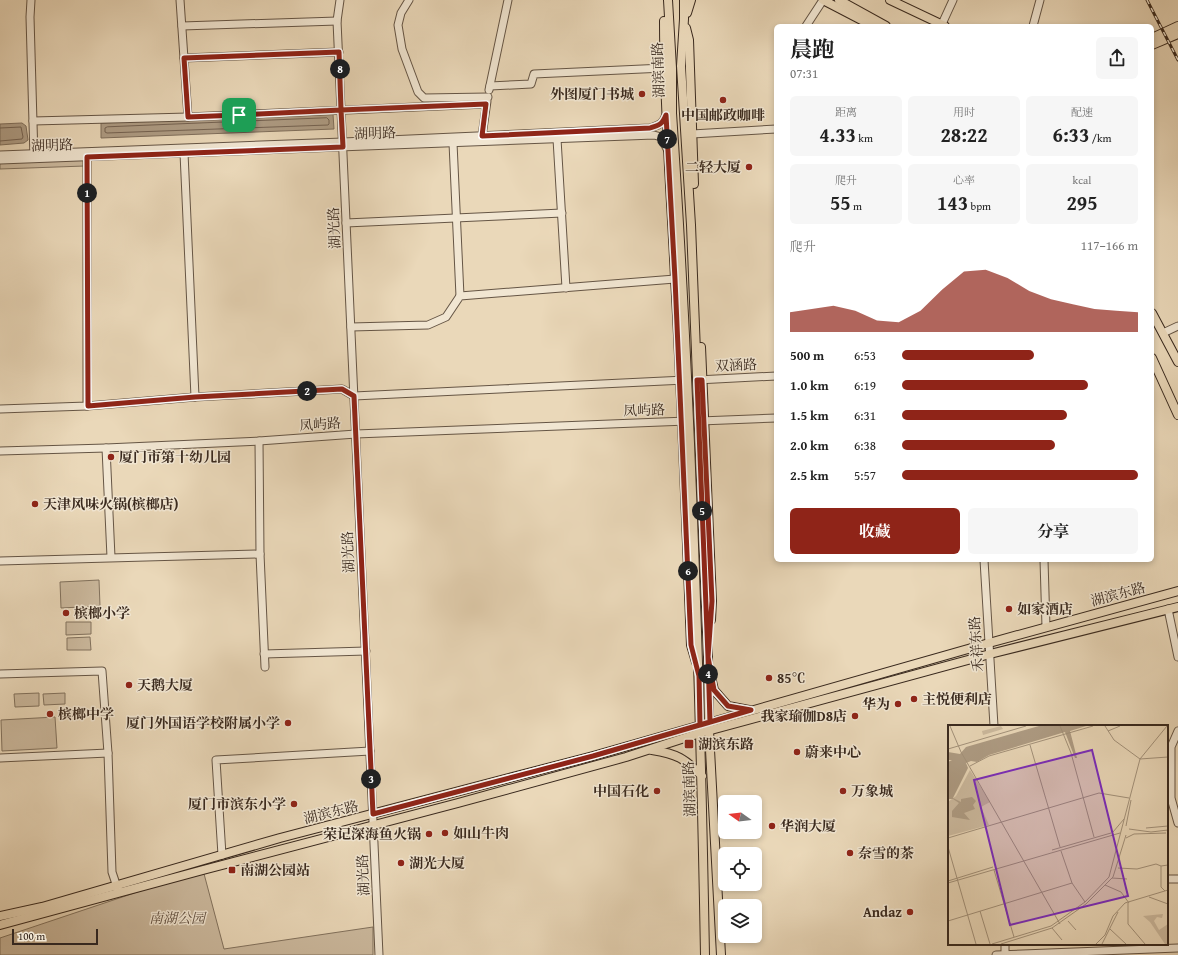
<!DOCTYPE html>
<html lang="zh">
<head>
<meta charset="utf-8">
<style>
  body { margin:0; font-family:"Gentium Book Plus","Noto Serif SC",serif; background:#f6f6f6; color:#222; height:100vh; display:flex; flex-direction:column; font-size:15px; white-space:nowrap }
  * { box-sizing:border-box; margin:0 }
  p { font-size:13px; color:#767676 }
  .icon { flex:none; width:22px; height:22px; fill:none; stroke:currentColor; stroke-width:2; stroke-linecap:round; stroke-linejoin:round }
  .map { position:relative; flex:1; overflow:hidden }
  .sheet { position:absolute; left:774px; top:24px; width:380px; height:538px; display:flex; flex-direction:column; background:#fff; border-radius:6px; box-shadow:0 2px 6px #0003 }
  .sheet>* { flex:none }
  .needle { width:26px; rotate:284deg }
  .controls { position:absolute; left:718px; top:795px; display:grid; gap:8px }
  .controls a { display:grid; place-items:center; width:44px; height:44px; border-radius:6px; background:#fff; box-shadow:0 2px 6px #0003; font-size:20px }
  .scale { position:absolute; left:12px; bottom:10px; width:86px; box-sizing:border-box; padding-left:4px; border:2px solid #39291e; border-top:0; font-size:11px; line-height:14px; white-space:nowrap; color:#39291e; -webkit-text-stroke:3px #f1e6d2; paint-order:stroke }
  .pin { position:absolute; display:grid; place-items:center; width:34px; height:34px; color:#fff; margin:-17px; border-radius:8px; box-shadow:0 2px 6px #0006 }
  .km { position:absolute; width:20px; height:20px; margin:-10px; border-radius:50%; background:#222; color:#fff; font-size:11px; line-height:20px; text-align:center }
  .round { display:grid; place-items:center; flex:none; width:42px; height:42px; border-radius:6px; background:#f6f6f6 }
  .overview { display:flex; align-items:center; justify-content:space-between; height:68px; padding:0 16px }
  h1 { font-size:22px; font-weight:700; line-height:30px }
  .figures { display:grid; grid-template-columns:repeat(3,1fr); gap:6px; height:68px; padding:4px 16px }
  .figures div { display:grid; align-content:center; border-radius:6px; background:#f6f6f6; text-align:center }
  .figures b { font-size:20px; font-weight:700 }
  .figures small { font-size:11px; font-weight:400 }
  .figures p { font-size:11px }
  .chart { height:112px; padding:8px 16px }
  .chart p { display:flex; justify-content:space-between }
  .chart svg { width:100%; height:72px; margin-top:4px; fill:#8f2418; opacity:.7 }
  .button { display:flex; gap:8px; margin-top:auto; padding:8px 16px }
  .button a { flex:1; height:46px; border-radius:6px; background:#8f2418; color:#fff; font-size:16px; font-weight:700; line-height:46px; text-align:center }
  .button a+a { background:#f6f6f6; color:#222 }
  ul { padding:0 16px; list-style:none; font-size:13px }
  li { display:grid; grid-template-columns:64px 48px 1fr; align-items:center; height:30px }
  li i { height:10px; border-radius:5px; background:#8f2418 }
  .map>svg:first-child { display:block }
</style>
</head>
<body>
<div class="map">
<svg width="1178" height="955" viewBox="0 0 1178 955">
  <rect width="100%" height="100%" fill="#ead8b9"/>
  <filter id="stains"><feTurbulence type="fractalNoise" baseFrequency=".005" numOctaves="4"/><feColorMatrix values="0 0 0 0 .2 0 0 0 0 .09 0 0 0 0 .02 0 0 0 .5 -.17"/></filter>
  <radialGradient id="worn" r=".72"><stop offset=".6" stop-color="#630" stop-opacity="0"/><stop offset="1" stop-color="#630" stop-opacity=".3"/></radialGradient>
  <g fill="#ccba9f" stroke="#82725e">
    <polygon points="84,159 85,166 0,169 0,161"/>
    <polygon points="99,580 100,606 61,608 60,582"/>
    <polygon points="66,622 91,622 91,634 66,635"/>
    <polygon points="90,637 91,650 67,650 67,638"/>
    <polygon points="39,693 39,706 15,707 14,694"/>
    <polygon points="65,693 65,704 44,705 43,694"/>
    <polygon points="55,717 57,748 2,751 1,720"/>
    <polygon points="203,870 224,949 373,927 373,955 0,955 0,938"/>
  </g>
  <g fill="#ae9c84" stroke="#7f6e5b">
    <polygon points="333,114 334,129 101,138 101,123"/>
    <polygon points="22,123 26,126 28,140 24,143 0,145 0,124"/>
  </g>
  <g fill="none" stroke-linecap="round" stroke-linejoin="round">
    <g stroke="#746251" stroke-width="1">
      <polygon points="327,118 329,120 329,124 328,125 107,133 105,132 105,128 107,127"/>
      <polyline points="0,128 21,127 23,137 22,139 0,141"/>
    </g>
    <defs>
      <g id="minor">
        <polyline points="31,0 30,17 34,158"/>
        <polyline points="180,0 188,117"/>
        <polyline points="340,0 337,21 379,955"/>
        <polyline points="409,0 401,13 398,25 402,49 418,92 424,98 488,97"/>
        <polyline points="942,24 953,0"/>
        <polyline points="182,26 337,21"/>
        <polyline points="806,26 823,0"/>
        <polyline points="1033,26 1040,0"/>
        <polyline points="184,58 339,52"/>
        <polyline points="490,86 531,84 534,74 664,68"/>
        <polyline points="489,90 508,0"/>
        <polyline points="33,121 188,117 486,104"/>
        <polyline points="692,134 776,129"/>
        <polyline points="482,136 487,101"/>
        <polyline points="557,139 566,288"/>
        <polyline points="453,143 460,296"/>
        <polyline points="184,153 195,397"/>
        <path d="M0 155 343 142 650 128C659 125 662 125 666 115"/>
        <polyline points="87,157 87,406"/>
        <polyline points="0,160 654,135 661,137 667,149"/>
        <polyline points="346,223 562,213"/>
        <polyline points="351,327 428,325 446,317 460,296 675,279"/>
        <polyline points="1163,333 1178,326"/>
        <polyline points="697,380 776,376"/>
        <polyline points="0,409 87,406 195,397 342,389 354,396 685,380"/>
        <polyline points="700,421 776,418"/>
        <polyline points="259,441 260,554 265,667"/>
        <polyline points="106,448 111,557"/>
        <polyline points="0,451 106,448 259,441 356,434 687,421"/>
        <polyline points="984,560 994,726"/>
        <polyline points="1044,560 1046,627"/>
        <polyline points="0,561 260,554"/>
        <polyline points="1168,609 1178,657"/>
        <polyline points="264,654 366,651"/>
        <polyline points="0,674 102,671 108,753 112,872 118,890"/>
        <polyline points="1178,731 1171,747 1171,798 1178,823"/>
        <polyline points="0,758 108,753"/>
        <polyline points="222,855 216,760 370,751"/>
        <polyline points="1167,879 1178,879"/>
        <polyline points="1005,944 1005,955"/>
        <polyline points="996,955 1178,948"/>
      </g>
      <g id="major">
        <path d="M668 0 672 68V113C691 393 700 674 705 955"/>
        <polyline points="684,0 684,19 681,66 691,225 708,657 709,731 721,955"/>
        <polyline points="823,0 873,26"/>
        <polyline points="839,0 886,26"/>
        <polyline points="890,0 945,26"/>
        <polyline points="687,13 691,0"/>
        <path d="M664 21C664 107 671 192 675 278 682 400 686 523 691 645L696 662"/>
        <polyline points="686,28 689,40 694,184"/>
        <polyline points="1152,38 1178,26"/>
        <polyline points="1152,45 1178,34"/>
        <polyline points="1152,313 1178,362"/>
        <polyline points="701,347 712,601 711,620"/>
        <polyline points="1152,358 1178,415"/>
        <polyline points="712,681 714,690 728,706 749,710"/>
        <path d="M652 750C677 754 684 758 702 776"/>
        <polyline points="0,916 42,907 280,838 593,756 989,643 1178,591"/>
        <polyline points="0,925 203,870 458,803 626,757 700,733 990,654 1178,607"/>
      </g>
    </defs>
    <use href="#minor" stroke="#655545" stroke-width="9"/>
    <use href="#major" stroke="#39291e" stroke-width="10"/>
    <use href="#minor" stroke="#f1e6d2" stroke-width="7"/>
    <use href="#major" stroke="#ead8b9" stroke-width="8"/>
    <defs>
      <polyline id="rail" points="1147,0 1178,60"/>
    </defs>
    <use href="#rail" stroke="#39291e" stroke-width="3"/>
    <use href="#rail" stroke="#f1e6d2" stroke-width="1.5" stroke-dasharray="4.5" stroke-linecap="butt"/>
  </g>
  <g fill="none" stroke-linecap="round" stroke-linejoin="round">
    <defs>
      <path id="route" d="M239 115 341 110 343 147 87 157 88 406 195 397 342 389 354 396 373 814 593 756 710 722 708 657 712 601 702 380H697L708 657 714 690 728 706 751 710 700 725 699 676 691 645 675 279 666 115C662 125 659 125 650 128L482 136 486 104 341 110 339 52 184 58 188 117 239 115"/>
    </defs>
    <use href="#route" stroke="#fff" stroke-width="8"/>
    <use href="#route" stroke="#8f2418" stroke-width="5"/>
  </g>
  <g fill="#8f2418" stroke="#f1e6d2" stroke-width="1.5">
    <circle cx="642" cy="94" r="4"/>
    <circle cx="723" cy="100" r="4"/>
    <circle cx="749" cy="167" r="4"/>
    <circle cx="111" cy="457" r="4"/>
    <circle cx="35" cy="504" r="4"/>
    <circle cx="1009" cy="609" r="4"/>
    <circle cx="66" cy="613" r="4"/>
    <circle cx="769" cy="678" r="4"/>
    <circle cx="129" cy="685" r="4"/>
    <circle cx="914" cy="699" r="4"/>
    <circle cx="898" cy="704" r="4"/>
    <circle cx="50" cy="714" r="4"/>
    <circle cx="855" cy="716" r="4"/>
    <circle cx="288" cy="723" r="4"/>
    <rect x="684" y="739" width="10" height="10" rx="2"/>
    <circle cx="797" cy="752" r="4"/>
    <circle cx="657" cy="791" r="4"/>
    <circle cx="843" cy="791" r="4"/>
    <circle cx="294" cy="804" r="4"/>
    <circle cx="772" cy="826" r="4"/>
    <circle cx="445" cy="833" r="4"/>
    <circle cx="429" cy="834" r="4"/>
    <circle cx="850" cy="853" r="4"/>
    <circle cx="401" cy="863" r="4"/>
    <rect x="228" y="866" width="8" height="8" rx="2"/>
    <circle cx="910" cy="912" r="4"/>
  </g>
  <g text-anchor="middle" stroke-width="3" stroke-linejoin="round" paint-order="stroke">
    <g font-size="14" fill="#39291e" stroke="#f1e6d2">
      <text transform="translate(658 70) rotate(-92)" y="5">湖滨南路</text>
      <text transform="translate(375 133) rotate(-2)" y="5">湖明路</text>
      <text transform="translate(52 145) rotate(-2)" y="5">湖明路</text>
      <text transform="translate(334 228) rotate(-93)" y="5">湖光路</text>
      <text transform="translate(736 365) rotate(-3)" y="5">双涵路</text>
      <text transform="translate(644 410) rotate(-2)" y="5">凤屿路</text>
      <text transform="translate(320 424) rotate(-4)" y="5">凤屿路</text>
      <text transform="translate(348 552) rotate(-93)" y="5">湖光路</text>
      <text transform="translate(1118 594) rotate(-15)" y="5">湖滨东路</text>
      <text transform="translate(976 644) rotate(-94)" y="5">禾祥东路</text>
      <text transform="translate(689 789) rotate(-92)" y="5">湖滨南路</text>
      <text transform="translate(331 812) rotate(-14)" y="5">湖滨东路</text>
      <text transform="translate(363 875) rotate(-93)" y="5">湖光路</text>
    </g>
    <g font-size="14" font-weight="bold" fill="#39291e" stroke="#f1e6d2" text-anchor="start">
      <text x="634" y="99" text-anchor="end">外图厦门书城</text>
      <text x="723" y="120" text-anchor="middle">中国邮政咖啡</text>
      <text x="741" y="172" text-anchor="end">二轻大厦</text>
      <text x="119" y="462">厦门市第十幼儿园</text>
      <text x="43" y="509">天津风味火锅(槟榔店)</text>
      <text x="1017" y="614">如家酒店</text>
      <text x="74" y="618">槟榔小学</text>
      <text x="777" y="683">85℃</text>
      <text x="137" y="690">天鹅大厦</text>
      <text x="922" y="704">主悦便利店</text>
      <text x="890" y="709" text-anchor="end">华为</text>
      <text x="58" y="719">槟榔中学</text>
      <text x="847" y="721" text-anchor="end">我家瑜伽D8店</text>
      <text x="280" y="728" text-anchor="end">厦门外国语学校附属小学</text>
      <text x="698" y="749">湖滨东路</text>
      <text x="805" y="757">蔚来中心</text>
      <text x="649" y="796" text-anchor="end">中国石化</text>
      <text x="851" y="796">万象城</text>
      <text x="286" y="809" text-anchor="end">厦门市滨东小学</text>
      <text x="780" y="831">华润大厦</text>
      <text x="453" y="838">如山牛肉</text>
      <text x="421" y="839" text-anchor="end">荣记深海鱼火锅</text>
      <text x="858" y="858">奈雪的茶</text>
      <text x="409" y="868">湖光大厦</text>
      <text x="240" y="875">南湖公园站</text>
      <text x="902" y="917" text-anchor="end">Andaz</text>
    </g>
    <g font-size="14" font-style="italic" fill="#5e4d3e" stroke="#f1e6d2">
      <text x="177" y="923">南湖公园</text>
    </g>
  </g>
  <g transform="translate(948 725)">
    <rect width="220" height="220" fill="#ead8b9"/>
    <path d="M53 1 55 4 35 10 34 6ZM22 45 42 77 33 82 41 100 0 111V77L8 71ZM215 189 214 193 209 192 206 196 211 205 220 199V219H217L202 197 195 191Z" fill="#ccba9f"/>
    <path d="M91 1H138L122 6 129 33H127L117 7 41 30 29 37 23 36 18 38 20 43 5 73 13 77V74L24 72 28 76 25 80 27 84 16 88 22 95 4 92V86L11 78 5 74H0V37L4 35H0V27L12 29 18 22Z" fill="#ae9c84"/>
    <path fill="none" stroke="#a3927b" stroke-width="1" d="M2 1 13 27 112 199M112 1 123 28 146 112M157 1 166 15 192 34 220 32M160 6 172 1M82 20 112 122M0 24 78 1M22 41 41 31 145 1M178 101 183 75M198 103 220 101M181 104 203 107 220 105M165 107 176 94M0 113 151 68 181 73M178 113 186 109 218 108M0 122 28 219M104 125 163 108M113 126 124 158 137 177M213 141V162L217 166M170 143 189 144 208 139 213 141 220 140M46 145 66 212M164 153 179 154M0 156 45 142M0 158 172 108M157 160 173 167 181 178M201 172 220 179M180 178V199L197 219M32 186 42 219M0 196 124 158M120 196 128 205M104 203 114 215M162 204 178 219M44 219 103 201 137 177 161 152 192 34 219 1M53 219 104 203 138 179 165 152 178 110M148 219 157 210 165 191 177 178 220 165M154 219 170 187"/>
    <path fill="#7b2cbf" fill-opacity="0.15" stroke="#7b2cbf" stroke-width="2" d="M144 25 180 171 62 200 26 55Z"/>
    <rect width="220" height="220" fill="none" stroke="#39291e" stroke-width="2"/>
  </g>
  <rect width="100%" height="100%" filter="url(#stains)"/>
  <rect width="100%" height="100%" fill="url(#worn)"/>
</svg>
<div class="controls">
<a><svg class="needle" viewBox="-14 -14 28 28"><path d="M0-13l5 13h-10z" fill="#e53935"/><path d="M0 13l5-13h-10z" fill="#767676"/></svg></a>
<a><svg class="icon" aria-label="locate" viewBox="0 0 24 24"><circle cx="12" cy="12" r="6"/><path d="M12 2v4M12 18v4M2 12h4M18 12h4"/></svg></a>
<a><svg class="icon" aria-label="layers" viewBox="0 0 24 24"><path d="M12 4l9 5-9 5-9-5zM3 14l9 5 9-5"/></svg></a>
</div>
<div class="scale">100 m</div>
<div class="pin" style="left:239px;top:115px;background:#1e9e55"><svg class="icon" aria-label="arrive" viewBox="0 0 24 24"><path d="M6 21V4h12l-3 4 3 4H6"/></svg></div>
<b class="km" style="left:87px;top:193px">1</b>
<b class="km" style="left:307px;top:391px">2</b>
<b class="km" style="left:371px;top:779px">3</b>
<b class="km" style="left:708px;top:674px">4</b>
<b class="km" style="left:702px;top:511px">5</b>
<b class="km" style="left:688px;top:571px">6</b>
<b class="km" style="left:667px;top:139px">7</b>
<b class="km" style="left:340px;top:69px">8</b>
<section class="sheet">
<div class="overview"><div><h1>晨跑</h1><p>07:31</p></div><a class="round"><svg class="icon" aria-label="share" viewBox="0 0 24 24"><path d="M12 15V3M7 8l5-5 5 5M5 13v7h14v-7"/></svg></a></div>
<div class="figures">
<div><p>距离</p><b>4.33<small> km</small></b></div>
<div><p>用时</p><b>28:22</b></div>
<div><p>配速</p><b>6:33<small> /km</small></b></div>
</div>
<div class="figures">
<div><p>爬升</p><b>55<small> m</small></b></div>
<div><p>心率</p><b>143<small> bpm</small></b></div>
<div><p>kcal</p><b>295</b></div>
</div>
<div class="chart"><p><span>爬升</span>117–166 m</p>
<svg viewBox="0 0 160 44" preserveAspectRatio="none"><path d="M0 44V32L10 30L20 28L30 31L40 37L50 38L60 31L70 18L80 7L90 6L100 11L110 19L120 24L130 27L140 30L150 31L160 32V44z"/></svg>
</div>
<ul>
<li><b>500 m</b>6:53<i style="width:56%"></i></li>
<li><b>1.0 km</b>6:19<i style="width:79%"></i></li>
<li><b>1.5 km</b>6:31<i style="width:70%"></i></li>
<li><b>2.0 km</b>6:38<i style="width:65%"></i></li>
<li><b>2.5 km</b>5:57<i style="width:100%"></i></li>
</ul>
<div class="button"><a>收藏</a><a>分享</a></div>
</section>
</div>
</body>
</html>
